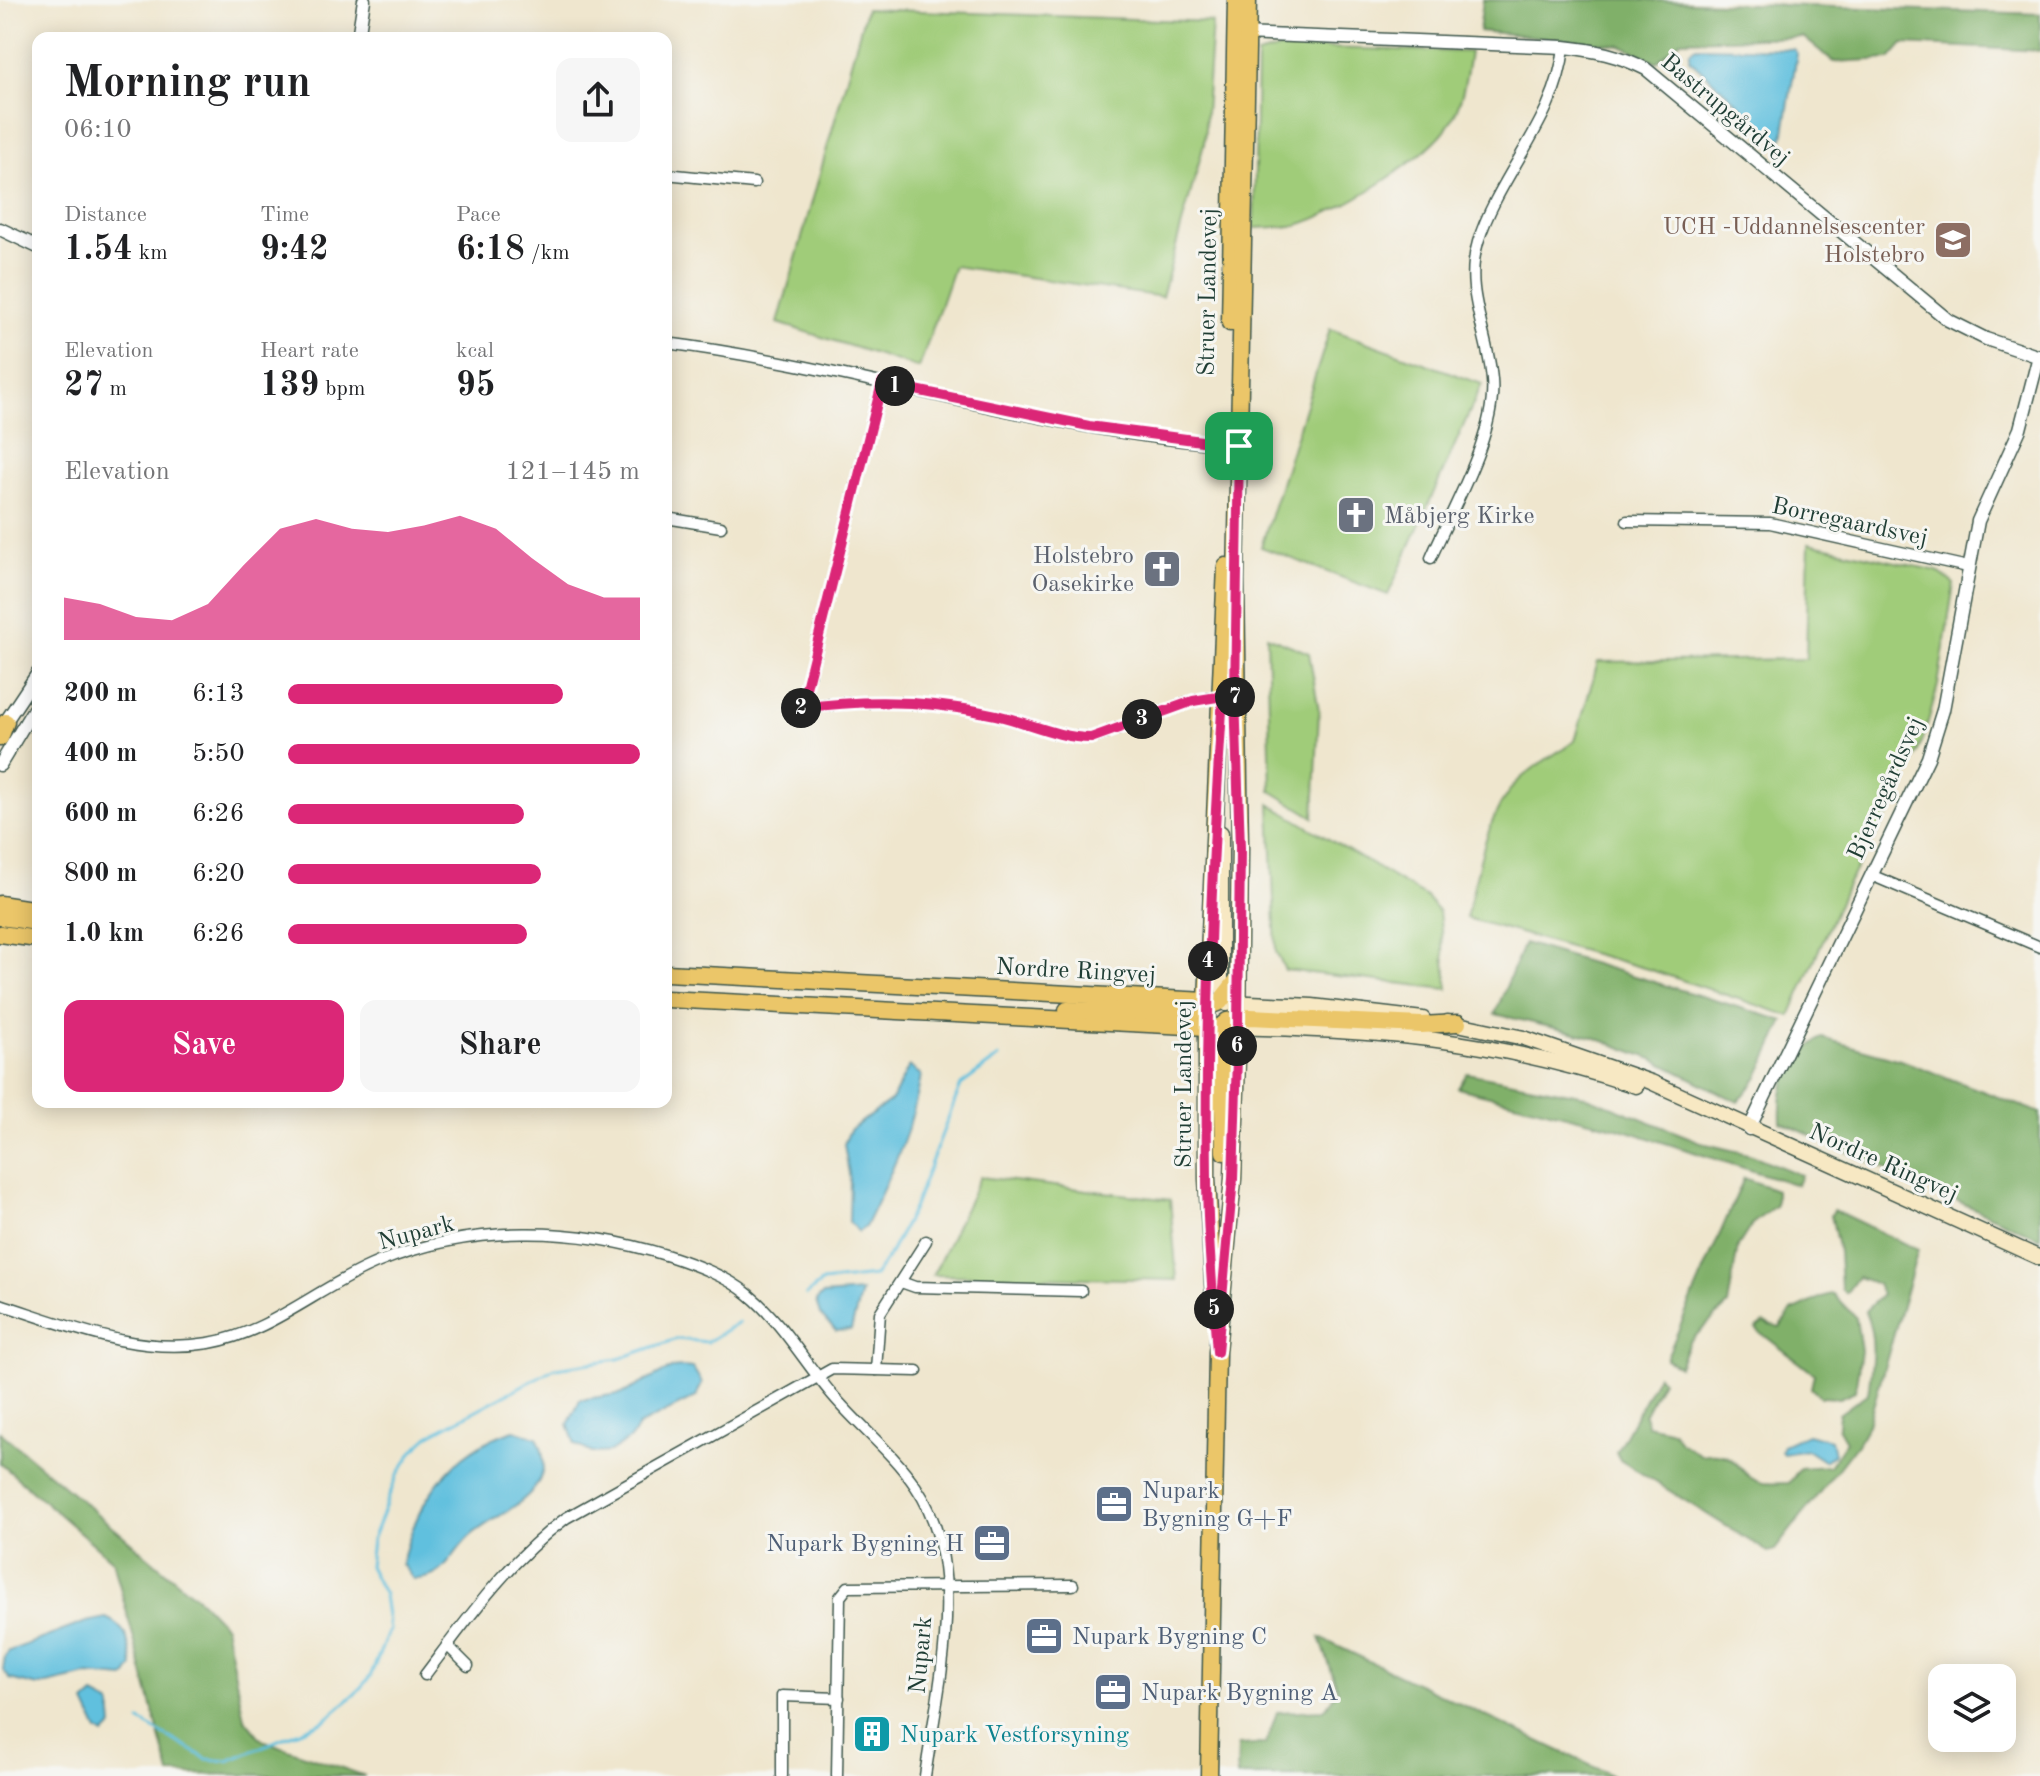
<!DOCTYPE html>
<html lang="en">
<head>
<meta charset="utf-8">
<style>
  body { margin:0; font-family:"Old Standard TT",serif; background:#f6f6f6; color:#202124; height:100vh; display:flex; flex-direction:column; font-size:30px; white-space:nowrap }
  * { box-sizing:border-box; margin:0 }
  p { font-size:26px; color:#757577 }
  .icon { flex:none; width:44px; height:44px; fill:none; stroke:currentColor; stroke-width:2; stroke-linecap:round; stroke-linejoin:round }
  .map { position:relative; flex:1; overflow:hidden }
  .drawer { position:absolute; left:32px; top:32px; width:640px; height:1076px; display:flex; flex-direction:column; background:#fff; border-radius:16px; box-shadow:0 4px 20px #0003 }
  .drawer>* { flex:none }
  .fabs { position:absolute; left:1928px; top:1664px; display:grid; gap:16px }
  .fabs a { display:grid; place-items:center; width:88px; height:88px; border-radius:16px; background:#fff; box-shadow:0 4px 20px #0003; font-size:40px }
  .pin { position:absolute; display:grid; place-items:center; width:68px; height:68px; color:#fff; margin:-34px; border-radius:16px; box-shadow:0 4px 12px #0006 }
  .km { position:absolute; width:40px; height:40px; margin:-20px; border-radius:50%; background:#222; color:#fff; font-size:22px; line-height:40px; text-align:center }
  .round { display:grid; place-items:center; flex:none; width:84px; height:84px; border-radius:16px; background:#f6f6f6 }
  .head { display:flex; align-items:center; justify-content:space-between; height:136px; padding:0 32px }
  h1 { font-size:44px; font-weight:700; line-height:60px }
  .metrics { display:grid; grid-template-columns:repeat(3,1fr); gap:12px; height:136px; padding:8px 32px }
  .metrics div { display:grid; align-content:center }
  .metrics b { font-size:34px; font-weight:700 }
  .metrics small { font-size:22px; font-weight:400 }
  .metrics p { font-size:22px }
  .chart { height:224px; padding:16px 32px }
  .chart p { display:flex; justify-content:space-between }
  .chart svg { width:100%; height:144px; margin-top:8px; fill:#db2777; opacity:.7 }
  .action { display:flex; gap:16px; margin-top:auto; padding:16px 32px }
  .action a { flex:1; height:92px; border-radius:16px; background:#db2777; color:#fff; font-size:32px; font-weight:700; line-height:92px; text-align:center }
  .action a+a { background:#f6f6f6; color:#202124 }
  ul { padding:0 32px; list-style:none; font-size:26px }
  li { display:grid; grid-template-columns:128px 96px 1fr; align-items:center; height:60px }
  li i { height:20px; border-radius:10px; background:#db2777 }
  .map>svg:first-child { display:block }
</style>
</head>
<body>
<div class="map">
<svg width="2040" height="1776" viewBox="0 0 2040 1776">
  <rect width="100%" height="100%" fill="#f6f6f2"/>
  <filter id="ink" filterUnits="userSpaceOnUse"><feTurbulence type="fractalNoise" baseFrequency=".0125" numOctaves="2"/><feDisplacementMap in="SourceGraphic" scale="16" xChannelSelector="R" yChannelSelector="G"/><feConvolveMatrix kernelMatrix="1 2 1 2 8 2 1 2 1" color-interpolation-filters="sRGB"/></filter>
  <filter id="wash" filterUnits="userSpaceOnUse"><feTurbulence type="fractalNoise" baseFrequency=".006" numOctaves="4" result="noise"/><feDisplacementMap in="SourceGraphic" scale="32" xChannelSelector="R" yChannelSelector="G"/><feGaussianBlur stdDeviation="1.8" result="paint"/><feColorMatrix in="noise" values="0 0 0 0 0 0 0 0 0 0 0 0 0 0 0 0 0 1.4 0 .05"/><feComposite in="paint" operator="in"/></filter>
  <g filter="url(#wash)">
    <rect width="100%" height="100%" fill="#efe6ce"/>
    <g fill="#a0cc79" stroke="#608456" stroke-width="2">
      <polygon points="866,9 1212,22 1204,144 1162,297 954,266 919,368 778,323"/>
      <path d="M1287 47 1470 52C1466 77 1463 101 1450 123 1430 157 1336 215 1297 225 1284 228 1268 227 1254 228L1257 55Z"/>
      <polygon points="1330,329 1482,384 1388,595 1261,547"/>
      <path d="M1809 543 1937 571 1954 584 1938 685 1923 740 1897 798 1848 883 1790 1016 1651 970 1466 918C1477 879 1483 828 1507 794 1523 771 1553 756 1575 741L1598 662 1806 659Z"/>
      <polygon points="1267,636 1309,653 1319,711 1314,817 1271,791"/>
      <polygon points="1270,804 1426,897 1439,912 1448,989 1285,970 1276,952"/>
      <polygon points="980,1177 1170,1200 1177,1280 933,1275"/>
    </g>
    <g fill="#80b069" stroke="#50764e" stroke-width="2">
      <polygon points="1483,0 1635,0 2040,14 2040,51 1903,44 1890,59 1834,62 1803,37 1681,40 1657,62 1621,45 1479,31"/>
      <polygon points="1524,943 1784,1021 1757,1079 1738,1102 1655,1060 1593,1037 1495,1014"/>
      <path d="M1822 1038 1901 1060 2040 1113V1238L1781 1122C1779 1082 1788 1060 1822 1038Z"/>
      <polygon points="1467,1073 1585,1096 1706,1144 1752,1155 1801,1175 1797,1185 1618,1128 1458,1088"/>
      <polygon points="1744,1178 1776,1190 1776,1205 1752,1224 1738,1246 1728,1305 1689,1342 1679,1366 1666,1359"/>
      <path d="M1834 1210 1918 1250 1868 1424 1857 1444 1775 1550 1768 1552 1620 1460 1616 1452 1658 1375 1662 1380 1644 1415 1647 1425 1673 1431 1680 1442 1701 1455C1740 1447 1737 1478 1763 1483 1771 1484 1781 1483 1789 1483L1800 1468 1829 1466 1846 1441 1838 1427 1839 1414 1868 1393C1872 1363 1877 1339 1865 1311L1882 1295 1877 1284 1858 1277 1846 1293 1841 1289 1839 1252 1831 1215Z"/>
      <path d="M1833 1294 1856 1318 1861 1351 1855 1391 1839 1398 1820 1397 1811 1388 1814 1374 1756 1329 1764 1323 1780 1328 1791 1311C1806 1307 1819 1295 1833 1294Z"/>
      <polygon points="0,1432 203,1603 225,1626 244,1718 262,1740 365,1776 170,1774 113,1561 0,1463"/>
      <polygon points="1320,1638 1613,1776 1237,1776 1238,1745 1266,1744 1277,1712 1324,1710 1338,1690"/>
    </g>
    <g fill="#60c0de" stroke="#407e89" stroke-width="2">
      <polygon points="1696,47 1794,49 1797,54 1783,138 1775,137 1689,59 1690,51"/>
      <path d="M909 1066 921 1075C913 1130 889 1177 865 1227L858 1232 849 1222 850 1180 844 1144 850 1130 892 1100Z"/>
      <polygon points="861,1292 851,1330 836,1331 820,1315 816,1301 822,1295"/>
      <polygon points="682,1367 693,1368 702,1383 696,1397 638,1426 631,1438 610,1452 592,1453 575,1444 568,1424 580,1400 624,1393 671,1368"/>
      <path d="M514 1430 537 1437C562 1491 508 1507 474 1533 450 1551 449 1580 413 1579L402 1564C416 1501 451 1450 514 1430Z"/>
      <polygon points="1807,1434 1831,1440 1834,1454 1824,1461 1807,1450 1783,1454 1781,1451 1783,1445"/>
      <path d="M106 1618C128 1627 129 1644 133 1666L125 1678 87 1675 38 1686 10 1679 3 1670 5 1656 9 1651 86 1622Z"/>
      <polygon points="94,1695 111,1704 113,1726 104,1735 98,1731 85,1703"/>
    </g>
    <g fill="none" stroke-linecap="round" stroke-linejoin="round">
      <g stroke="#60c0de" stroke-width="3">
        <polyline points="806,1295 822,1282 874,1276 888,1257 913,1209 961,1085 999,1057"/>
        <polyline points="140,1721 207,1759 228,1761 324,1721 355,1694 370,1677 389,1630 384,1595 369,1566 372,1540 397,1476 413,1451 430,1435 555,1368 618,1359 677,1339 707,1342 739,1322"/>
      </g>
    </g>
  </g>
  <g filter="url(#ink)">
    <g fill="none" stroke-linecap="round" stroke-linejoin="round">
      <defs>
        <g id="minor">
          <polyline points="666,174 754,183"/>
          <path d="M666 343C858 367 1045 434 1239 446"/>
          <path d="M882 383 801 708C865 699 932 700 996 715 1027 722 1058 738 1091 738L1193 701 1224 696"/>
          <polyline points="666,518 721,527"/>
          <polyline points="1627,521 1770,523 1968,567"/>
          <path d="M1431 558C1452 509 1497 433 1492 380 1488 331 1463 291 1478 242 1499 174 1557 119 1564 47"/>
          <polyline points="1871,875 2040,947"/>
          <polyline points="901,1282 915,1287 1081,1291"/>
          <path d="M0 1304C69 1326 136 1355 209 1343 271 1333 321 1285 379 1262 473 1224 574 1226 669 1256 696 1265 726 1276 748 1294 781 1321 803 1360 830 1392 857 1425 892 1451 916 1487 970 1566 938 1687 925 1776"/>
          <polyline points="876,1370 880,1313 926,1241"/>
          <polyline points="447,1645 468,1666"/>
          <path d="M425 1675C468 1618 508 1561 566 1518L832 1369 917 1371"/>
          <polyline points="782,1776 782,1696 839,1698"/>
          <polyline points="837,1776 840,1597 848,1587 1073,1585"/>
        </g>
        <g id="tertiary">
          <path d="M1241 34 1564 47C1594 50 1619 55 1646 69L1948 320 1986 339 2040 357"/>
          <polyline points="358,38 364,0"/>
          <polyline points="0,229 38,247"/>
          <polyline points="2,727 38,673"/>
          <polyline points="0,765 38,702"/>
          <polyline points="1749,1129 1928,758 1943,710 1978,521 2020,429 2039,356"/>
        </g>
        <g id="secondary">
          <polyline points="1221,833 1221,984 1227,1004"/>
          <polyline points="1229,1002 1312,1006 1423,1019"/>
          <polyline points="1448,1022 1524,1038 1651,1082 2040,1258"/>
          <path d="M1227 1027C1377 1030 1491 1038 1636 1086"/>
        </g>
        <g id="primary">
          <polyline points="1230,323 1236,0"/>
          <polyline points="0,738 6,722"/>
          <polyline points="0,904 38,910"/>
          <polyline points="0,917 38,922"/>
          <polyline points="0,934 38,939"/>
          <polyline points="666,973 1207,1001"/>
          <polyline points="666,999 1207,1027"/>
          <polyline points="1067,1010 1194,1012 1220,1002 1238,979"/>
          <polyline points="1211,1025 1222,1060 1224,1152"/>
          <polyline points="1207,1038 1227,1021 1251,1017 1421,1025 1458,1023"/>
          <polyline points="1214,1298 1207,1179 1207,1001 1226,566"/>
          <polyline points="1209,1776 1217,1352 1233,1179 1238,1028 1240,848 1236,580 1248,0"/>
        </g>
      </defs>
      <use href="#minor" stroke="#3e564b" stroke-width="13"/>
      <use href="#tertiary" stroke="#3e564b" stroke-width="15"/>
      <use href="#secondary" stroke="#3e564b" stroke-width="17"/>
      <use href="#primary" stroke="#3e564b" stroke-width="19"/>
      <use href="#minor" stroke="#fff" stroke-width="10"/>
      <use href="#tertiary" stroke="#fff" stroke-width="12"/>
      <use href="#secondary" stroke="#f7e8c3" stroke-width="14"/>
      <use href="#primary" stroke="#ebc669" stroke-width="16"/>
    </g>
  </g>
  <g fill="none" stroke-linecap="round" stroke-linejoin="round" filter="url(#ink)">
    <defs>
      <path id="route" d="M882 383 1089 426 1239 446 1235 695 1240 848 1238 1028 1233 1179 1217 1352C1213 1293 1207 1234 1207 1176 1205 1015 1212 856 1223 696L1193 701 1091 738C1058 738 1027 722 996 715 932 700 865 699 801 708Z"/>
    </defs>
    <use href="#route" stroke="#fff" stroke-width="16"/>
    <use href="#route" stroke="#db2777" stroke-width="10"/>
  </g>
  <defs>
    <symbol id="school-square" viewBox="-11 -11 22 22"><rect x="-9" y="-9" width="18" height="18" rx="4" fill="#8d6e63" stroke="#f6f6f2"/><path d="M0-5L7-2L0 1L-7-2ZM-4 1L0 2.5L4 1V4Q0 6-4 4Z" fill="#fff"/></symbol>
    <symbol id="church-square" viewBox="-11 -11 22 22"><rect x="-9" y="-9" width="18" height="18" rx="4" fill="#6b7280" stroke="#f6f6f2"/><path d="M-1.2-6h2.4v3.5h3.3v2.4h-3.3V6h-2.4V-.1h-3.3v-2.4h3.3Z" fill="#fff"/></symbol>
    <symbol id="office-square" viewBox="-11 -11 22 22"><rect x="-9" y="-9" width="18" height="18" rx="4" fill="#5c6f8a" stroke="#f6f6f2"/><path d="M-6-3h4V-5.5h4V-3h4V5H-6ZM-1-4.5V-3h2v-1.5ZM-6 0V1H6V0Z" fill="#fff"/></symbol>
    <symbol id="building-square" viewBox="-11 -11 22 22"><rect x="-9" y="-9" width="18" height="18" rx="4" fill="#0f9aa8" stroke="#f6f6f2"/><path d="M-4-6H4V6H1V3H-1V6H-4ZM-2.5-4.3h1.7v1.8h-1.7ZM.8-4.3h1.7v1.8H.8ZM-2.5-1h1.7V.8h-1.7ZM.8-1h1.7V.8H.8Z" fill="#fff"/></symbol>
  </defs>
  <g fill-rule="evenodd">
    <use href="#school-square" x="1931" y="218" width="44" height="44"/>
    <use href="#church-square" x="1334" y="493" width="44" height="44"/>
    <use href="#church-square" x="1140" y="547" width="44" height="44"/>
    <use href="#office-square" x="1092" y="1482" width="44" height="44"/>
    <use href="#office-square" x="970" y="1521" width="44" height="44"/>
    <use href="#office-square" x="1022" y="1614" width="44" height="44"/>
    <use href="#office-square" x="1091" y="1670" width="44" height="44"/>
    <use href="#building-square" x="850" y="1712" width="44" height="44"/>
  </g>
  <g text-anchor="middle" stroke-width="6" stroke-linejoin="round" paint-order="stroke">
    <g font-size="24" fill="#1f3d34" stroke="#f6f6f2">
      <text transform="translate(1726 109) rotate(40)" y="8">Bastrupgårdvej</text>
      <text transform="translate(1207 292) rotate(-89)" y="8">Struer Landevej</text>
      <text transform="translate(1850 521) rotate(12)" y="8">Borregaardsvej</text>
      <text transform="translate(1885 788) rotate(-66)" y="8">Bjerregårdsvej</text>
      <text transform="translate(1076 970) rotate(3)" y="8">Nordre Ringvej</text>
      <text transform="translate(1183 1084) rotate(-90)" y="8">Struer Landevej</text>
      <text transform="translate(1884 1162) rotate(24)" y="8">Nordre Ringvej</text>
      <text transform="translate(416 1232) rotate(-15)" y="8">Nupark</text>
      <text transform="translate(920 1655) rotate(-85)" y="8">Nupark</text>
    </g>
    <g font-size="24" fill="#785e54" stroke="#f6f6f2" text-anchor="end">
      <text x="1925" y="234">UCH -Uddannelsescenter<tspan x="1925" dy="28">Holstebro</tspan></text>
    </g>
    <g font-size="24" fill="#5b616d" stroke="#f6f6f2" text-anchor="start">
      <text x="1384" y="523">Måbjerg Kirke</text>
      <text x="1134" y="563" text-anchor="end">Holstebro<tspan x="1134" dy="28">Oasekirke</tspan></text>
    </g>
    <g font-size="24" fill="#4e5e75" stroke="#f6f6f2" text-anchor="start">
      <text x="1142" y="1498">Nupark<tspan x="1142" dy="28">Bygning G+F</tspan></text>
      <text x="964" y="1551" text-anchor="end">Nupark Bygning H</text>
      <text x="1072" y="1644">Nupark Bygning C</text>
      <text x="1141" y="1700">Nupark Bygning A</text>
    </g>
    <g font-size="24" fill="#0d838f" stroke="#f6f6f2" text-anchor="start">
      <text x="900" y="1742">Nupark Vestforsyning</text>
    </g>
  </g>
</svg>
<div class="fabs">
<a><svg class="icon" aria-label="layers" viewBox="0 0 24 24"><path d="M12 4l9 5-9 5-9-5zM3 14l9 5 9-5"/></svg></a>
</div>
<div class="pin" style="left:1239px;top:446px;background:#1e9e55"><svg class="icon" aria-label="arrive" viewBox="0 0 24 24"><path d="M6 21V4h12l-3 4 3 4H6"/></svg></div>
<b class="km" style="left:895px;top:386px">1</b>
<b class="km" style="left:801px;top:708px">2</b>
<b class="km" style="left:1142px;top:719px">3</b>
<b class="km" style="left:1208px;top:961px">4</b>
<b class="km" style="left:1214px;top:1309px">5</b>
<b class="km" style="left:1237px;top:1046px">6</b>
<b class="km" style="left:1235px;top:697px">7</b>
<section class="drawer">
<div class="head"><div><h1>Morning run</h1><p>06:10</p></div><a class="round"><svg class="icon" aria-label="share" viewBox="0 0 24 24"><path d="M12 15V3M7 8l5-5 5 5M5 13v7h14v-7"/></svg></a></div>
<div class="metrics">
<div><p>Distance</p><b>1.54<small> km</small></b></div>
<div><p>Time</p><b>9:42</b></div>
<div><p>Pace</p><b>6:18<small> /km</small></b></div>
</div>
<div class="metrics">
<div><p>Elevation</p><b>27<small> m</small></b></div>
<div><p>Heart rate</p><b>139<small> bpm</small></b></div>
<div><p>kcal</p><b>95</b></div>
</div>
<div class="chart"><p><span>Elevation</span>121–145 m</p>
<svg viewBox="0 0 160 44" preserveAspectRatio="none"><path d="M0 44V31L10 33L20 37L30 38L40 33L50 21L60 10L70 7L80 10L90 11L100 9L110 6L120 10L130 19L140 27L150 31L160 31V44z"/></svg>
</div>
<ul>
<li><b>200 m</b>6:13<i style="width:78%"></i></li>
<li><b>400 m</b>5:50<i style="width:100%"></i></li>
<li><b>600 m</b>6:26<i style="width:67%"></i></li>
<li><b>800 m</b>6:20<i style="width:72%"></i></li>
<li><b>1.0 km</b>6:26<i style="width:68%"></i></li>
</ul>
<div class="action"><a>Save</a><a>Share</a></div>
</section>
</div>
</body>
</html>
